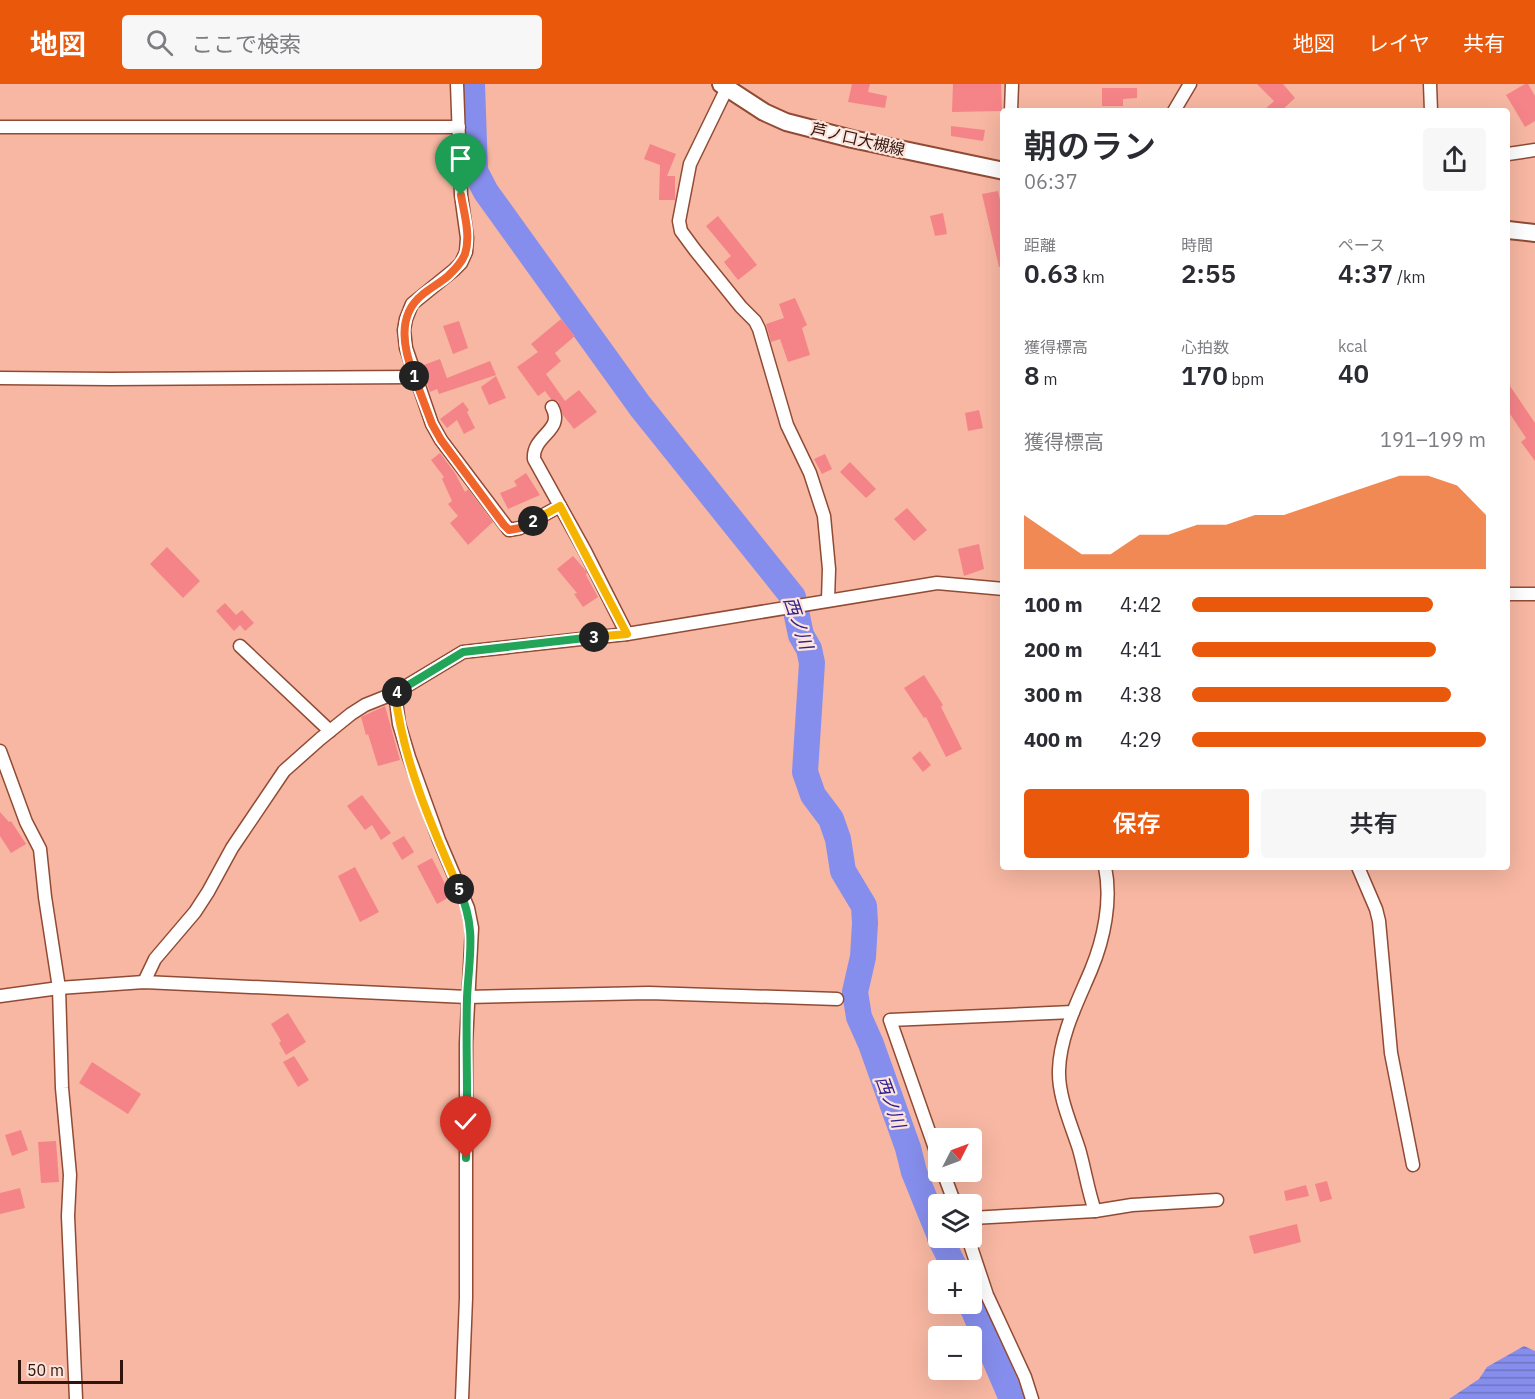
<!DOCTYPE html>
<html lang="ja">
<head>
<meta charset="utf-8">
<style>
  body { margin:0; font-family:"IBM Plex Sans","Noto Sans JP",sans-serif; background:#f7f7f7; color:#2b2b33; height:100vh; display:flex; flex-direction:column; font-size:22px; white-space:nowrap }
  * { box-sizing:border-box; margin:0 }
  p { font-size:20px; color:#7c7c81 }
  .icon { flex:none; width:33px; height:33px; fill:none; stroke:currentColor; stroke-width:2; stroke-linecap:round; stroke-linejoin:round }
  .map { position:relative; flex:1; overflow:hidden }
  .drawer { position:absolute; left:1000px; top:24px; width:510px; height:762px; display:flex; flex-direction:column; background:#fff; border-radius:6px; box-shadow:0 6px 24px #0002 }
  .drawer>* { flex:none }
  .needle { width:39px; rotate:48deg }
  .controls { position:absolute; left:928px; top:1044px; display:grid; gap:12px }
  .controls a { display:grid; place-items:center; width:54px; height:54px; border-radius:6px; background:#fff; box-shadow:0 6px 24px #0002; font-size:30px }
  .scale { position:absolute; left:18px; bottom:15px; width:105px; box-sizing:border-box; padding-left:6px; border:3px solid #31140a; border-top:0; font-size:16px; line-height:21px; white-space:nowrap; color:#31140a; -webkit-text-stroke:4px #fce3db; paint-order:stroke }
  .pin { position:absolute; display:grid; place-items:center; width:51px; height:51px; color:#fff; margin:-62px -26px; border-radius:50% 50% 50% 0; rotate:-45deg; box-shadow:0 0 6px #0007 }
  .pin .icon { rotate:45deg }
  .km { position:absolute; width:30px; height:30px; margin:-15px; border-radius:50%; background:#222; color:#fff; font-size:16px; line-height:30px; text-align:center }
  .round { display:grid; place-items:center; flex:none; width:63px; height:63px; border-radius:6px; background:#f7f7f7 }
  .head { display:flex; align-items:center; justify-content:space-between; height:102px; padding:0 24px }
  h1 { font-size:33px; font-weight:600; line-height:45px }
  .figures { display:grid; grid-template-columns:repeat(3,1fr); gap:9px; height:102px; padding:6px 24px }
  .figures div { display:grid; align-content:center }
  .figures b { font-size:26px; font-weight:600 }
  .figures small { font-size:16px; font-weight:400 }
  .figures p { font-size:16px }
  .chart { height:168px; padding:12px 24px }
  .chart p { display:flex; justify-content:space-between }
  .chart svg { width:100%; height:108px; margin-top:6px; fill:#ea580c; opacity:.7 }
  .cta { display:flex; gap:12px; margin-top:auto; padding:12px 24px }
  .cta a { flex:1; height:69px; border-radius:6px; background:#ea580c; color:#fff; font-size:24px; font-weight:600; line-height:69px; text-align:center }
  .cta a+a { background:#f7f7f7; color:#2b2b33 }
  ul { padding:0 24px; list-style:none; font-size:20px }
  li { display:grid; grid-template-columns:96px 72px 1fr; align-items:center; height:45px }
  li i { height:15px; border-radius:8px; background:#ea580c }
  header { display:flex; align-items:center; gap:36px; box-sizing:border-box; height:84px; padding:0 30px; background:#ea580c; color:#fff }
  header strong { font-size:28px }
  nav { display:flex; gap:33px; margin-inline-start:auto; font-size:21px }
  .search { width:420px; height:54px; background:#f7f7f7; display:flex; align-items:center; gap:15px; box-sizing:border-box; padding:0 21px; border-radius:6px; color:#7c7c81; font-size:22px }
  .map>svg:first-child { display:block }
</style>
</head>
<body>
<header>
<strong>地図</strong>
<div class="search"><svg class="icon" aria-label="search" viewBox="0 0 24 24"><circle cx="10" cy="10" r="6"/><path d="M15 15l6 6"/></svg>ここで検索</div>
<nav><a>地図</a><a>レイヤ</a><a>共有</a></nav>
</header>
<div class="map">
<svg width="1535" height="1315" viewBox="0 0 1535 1315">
  <defs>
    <pattern id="water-rules" width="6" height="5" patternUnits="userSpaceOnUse" patternTransform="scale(1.5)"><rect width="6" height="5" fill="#868eed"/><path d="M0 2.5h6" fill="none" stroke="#6e73be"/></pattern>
  </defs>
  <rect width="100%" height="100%" fill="#f7b7a2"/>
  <polygon fill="url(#water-rules)" points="1524,1262 1535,1267 1535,1315 1449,1315 1479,1295 1487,1283"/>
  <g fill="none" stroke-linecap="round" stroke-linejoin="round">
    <g stroke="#868eed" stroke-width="26">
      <polyline points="472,0 475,87 486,108 640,322 793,513 801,551 809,565 812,579 805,688 813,711 831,735 838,755 843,787 864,822 865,839 863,873 855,908 859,933 871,960 908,1064 914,1088 939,1150"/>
      <polyline points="940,1154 956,1186"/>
      <polyline points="971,1220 1012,1315"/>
    </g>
  </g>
  <g fill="#f58488">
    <polygon points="852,0 870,0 868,8 887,12 885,24 848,18"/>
    <polygon points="953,0 1001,0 1002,27 952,28"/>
    <polygon points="1257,0 1283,0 1295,14 1281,27 1263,27 1274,17"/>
    <polygon points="1525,0 1528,0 1535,12 1535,37 1525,43 1506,11"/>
    <polygon points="1102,4 1137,4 1137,14 1123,15 1123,22 1102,22"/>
    <polygon points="951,42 985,46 983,57 951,52"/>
    <polygon points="650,60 676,70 667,92 675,92 675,116 659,116 660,81 644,75"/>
    <polygon points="998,107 1004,133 1004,182 999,183 982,110"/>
    <polygon points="943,129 947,150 935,152 930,132"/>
    <polygon points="718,132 757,181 738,196 724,178 731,172 706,142"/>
    <polygon points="795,214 807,241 802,244 810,271 788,278 780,255 771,258 766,240 784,234 779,220"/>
    <polygon points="561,235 575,252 555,269 561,277 546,290 565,317 579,306 597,328 574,345 563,331 558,317 551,315 545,307 538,312 517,283 538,268 531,260"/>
    <polygon points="459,237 468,264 453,270 443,242"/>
    <polygon points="440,275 447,294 490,277 496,291 439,310 437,305 430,308 421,282"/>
    <polygon points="496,292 506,314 489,321 481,303"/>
    <polygon points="1508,299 1535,339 1535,377 1521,358 1526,354 1508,327"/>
    <polygon points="463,318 469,326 467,328 475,344 464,350 457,336 447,344 440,335"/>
    <polygon points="979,326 983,344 968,347 965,329"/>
    <polygon points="440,369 455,389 465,408 468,405 493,438 468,461 450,439 458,432 448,420 452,417 442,395 444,393 431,376"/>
    <polygon points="825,370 832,385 822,390 814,375"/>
    <polygon points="850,378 876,405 866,414 840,388"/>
    <polygon points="526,389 540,411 508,425 500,409 517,402 514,397"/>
    <polygon points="907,424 927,446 914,457 894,435"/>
    <polygon points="979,460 984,485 964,492 958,465"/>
    <polygon points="167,463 200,497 183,514 150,480"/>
    <polygon points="573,472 587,488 586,491 598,513 583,523 574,510 577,509 557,485"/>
    <polygon points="225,519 236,531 242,526 254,539 245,547 240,541 234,547 216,527"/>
    <polygon points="924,591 943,621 941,623 962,665 946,673 926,633 924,634 904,604"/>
    <polygon points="385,622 400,676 378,682 368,650 366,651 361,633"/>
    <polygon points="920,667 931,681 923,688 912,674"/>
    <polygon points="362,711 391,749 381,756 372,741 365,746 347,722"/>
    <polygon points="0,728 9,738 11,737 26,760 11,769 0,752"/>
    <polygon points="404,752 414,768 402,776 392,759"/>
    <polygon points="432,774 451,812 437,820 417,782"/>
    <polygon points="355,783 379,828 360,838 338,792"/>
    <polygon points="288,929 306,958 286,971 279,959 281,957 271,940"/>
    <polygon points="294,972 309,996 298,1003 283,978"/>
    <polygon points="92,978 141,1010 128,1030 79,999"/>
    <polygon points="21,1046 28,1066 12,1072 5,1051"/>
    <polygon points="56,1057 59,1098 41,1099 38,1058"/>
    <polygon points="1327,1097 1332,1115 1320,1118 1315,1100"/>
    <polygon points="1306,1101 1309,1112 1286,1117 1284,1107"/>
    <polygon points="20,1104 25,1124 0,1130 0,1109"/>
    <polygon points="1297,1140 1301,1158 1254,1170 1249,1152"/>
  </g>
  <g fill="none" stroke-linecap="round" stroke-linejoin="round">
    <defs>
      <g id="minor">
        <polyline points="457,0 461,111 467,154 466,168 461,179 454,186 412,220 406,235 404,246 406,264 432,340 441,356 509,446 520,444 560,422"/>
        <polyline points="1430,0 1431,27"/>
        <polyline points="727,4 690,80 679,137 681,147 695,166 741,223 755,237 759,245 787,341 810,389 824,432 829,485 828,516"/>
        <polyline points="1011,27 1012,0"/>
        <polyline points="1174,27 1190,0"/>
        <polyline points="0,43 459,43"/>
        <polyline points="1508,70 1535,66"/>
        <polyline points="0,294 110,295 415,293"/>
        <path d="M552 323C565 347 532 351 534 375L585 467 627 550"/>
        <polyline points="1508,510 1535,510"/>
        <polyline points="240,562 330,647"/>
        <polyline points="395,609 399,640 409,673 439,756 468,824 472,844 466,959 466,1214 462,1315"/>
        <polyline points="0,667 26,738 40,765 45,813 59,904 62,1004 70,1091 68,1132 76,1315"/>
        <polyline points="1358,783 1376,825 1379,837 1391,969 1413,1081"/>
        <polyline points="144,898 155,875 195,828 208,808 232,764 284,687 320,655 351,630 365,621 395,609 463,568 627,550 937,499 1004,505"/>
        <polyline points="0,912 59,904 144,898 467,913 649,909 837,915"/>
        <polyline points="939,1076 890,936 1073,928"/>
        <polyline points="943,1088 955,1120"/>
        <path d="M1095 1127C1088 1107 1085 1086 1079 1065 1071 1040 1058 1012 1059 986 1060 951 1078 917 1091 886 1104 855 1112 816 1105 783"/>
        <polyline points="972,1134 1095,1127 1132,1121 1217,1116"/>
        <polyline points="968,1154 987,1211 1025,1293 1032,1315"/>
      </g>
      <g id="secondary">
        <polyline points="721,0 764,28 786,38 852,55 1004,87"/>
        <polyline points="1508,146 1535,149"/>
      </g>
    </defs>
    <use href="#minor" stroke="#914b34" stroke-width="15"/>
    <use href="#secondary" stroke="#914b34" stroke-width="20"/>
    <use href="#minor" stroke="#fff" stroke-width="12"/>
    <use href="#secondary" stroke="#fff" stroke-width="16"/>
  </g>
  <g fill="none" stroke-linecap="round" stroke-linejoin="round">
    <defs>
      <path id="split-1" d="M414 292C404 266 396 232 422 211 430 204 440 199 448 192 455 185 461 180 465 170 471 152 464 129 461 111"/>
      <polyline id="split-2" points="414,292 432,340 441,356 504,441 509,446 520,444 533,437"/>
      <polyline id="split-3" points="533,437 560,422 627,550 594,553"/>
      <polyline id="split-4" points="397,608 463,568 594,553"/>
      <path id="split-5" d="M397 608 395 609C403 677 432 743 459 805"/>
      <path id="split-6" d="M459 805C477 845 469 872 467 914 466 946 467 979 467 1011"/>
      <polyline id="split-7" points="466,1074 467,1011"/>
    </defs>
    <use href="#split-1" stroke="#fff" stroke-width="12"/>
    <use href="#split-2" stroke="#fff" stroke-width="12"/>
    <use href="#split-3" stroke="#fff" stroke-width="12"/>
    <use href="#split-4" stroke="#fff" stroke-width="12"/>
    <use href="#split-5" stroke="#fff" stroke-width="12"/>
    <use href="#split-6" stroke="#fff" stroke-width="12"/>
    <use href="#split-7" stroke="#fff" stroke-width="12"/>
    <use href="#split-1" stroke="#f0652b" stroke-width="8"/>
    <use href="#split-2" stroke="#f0652b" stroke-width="8"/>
    <use href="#split-3" stroke="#f5b400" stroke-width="8"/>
    <use href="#split-4" stroke="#22a559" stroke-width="8"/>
    <use href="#split-5" stroke="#f5b400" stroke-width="8"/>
    <use href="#split-6" stroke="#22a559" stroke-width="8"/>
    <use href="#split-7" stroke="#22a559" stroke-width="8"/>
  </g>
  <g text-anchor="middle" stroke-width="4.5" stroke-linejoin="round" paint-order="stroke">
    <g font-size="16" fill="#31140a" stroke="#fce3db">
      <text transform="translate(858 55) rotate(13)" y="6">芦ノ口大槻線</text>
    </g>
    <g font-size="18" font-style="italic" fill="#2e208d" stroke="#fce3db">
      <text transform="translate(798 539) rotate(71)" y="6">西ノ川</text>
      <text transform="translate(890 1018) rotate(70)" y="6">西ノ川</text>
    </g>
  </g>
</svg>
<div class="controls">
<a><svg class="needle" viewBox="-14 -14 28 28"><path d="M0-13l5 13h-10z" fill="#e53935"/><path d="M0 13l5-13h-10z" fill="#7c7c81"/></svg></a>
<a><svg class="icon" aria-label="layers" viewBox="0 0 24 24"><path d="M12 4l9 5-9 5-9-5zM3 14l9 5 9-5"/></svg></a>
<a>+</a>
<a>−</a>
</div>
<div class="scale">50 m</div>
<div class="pin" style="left:461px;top:111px;background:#1e9e55"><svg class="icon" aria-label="arrive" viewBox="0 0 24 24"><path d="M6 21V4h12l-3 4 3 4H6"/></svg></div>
<div class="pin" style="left:466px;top:1074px;background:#d93025"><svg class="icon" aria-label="check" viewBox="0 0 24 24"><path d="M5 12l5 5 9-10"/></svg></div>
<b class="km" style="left:414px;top:292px">1</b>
<b class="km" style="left:533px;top:437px">2</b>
<b class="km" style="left:594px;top:553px">3</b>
<b class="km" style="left:397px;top:608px">4</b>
<b class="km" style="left:459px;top:805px">5</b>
<section class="drawer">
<div class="head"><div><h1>朝のラン</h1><p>06:37</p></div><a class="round"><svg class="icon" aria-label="share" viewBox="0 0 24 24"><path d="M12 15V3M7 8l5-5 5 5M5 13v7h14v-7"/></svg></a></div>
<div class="figures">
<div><p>距離</p><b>0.63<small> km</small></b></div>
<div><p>時間</p><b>2:55</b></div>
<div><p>ペース</p><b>4:37<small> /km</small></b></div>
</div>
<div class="figures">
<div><p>獲得標高</p><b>8<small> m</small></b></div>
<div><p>心拍数</p><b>170<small> bpm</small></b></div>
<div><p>kcal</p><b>40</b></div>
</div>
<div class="chart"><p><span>獲得標高</span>191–199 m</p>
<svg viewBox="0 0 160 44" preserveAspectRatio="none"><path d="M0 44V22L10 30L20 38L30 38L40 30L50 30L60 26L70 26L80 22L90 22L100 18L110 14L120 10L130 6L140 6L150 10L160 22V44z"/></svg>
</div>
<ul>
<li><b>100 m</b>4:42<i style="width:82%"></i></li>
<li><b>200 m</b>4:41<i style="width:83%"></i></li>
<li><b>300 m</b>4:38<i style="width:88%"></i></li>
<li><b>400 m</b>4:29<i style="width:100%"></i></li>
</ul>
<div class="cta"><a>保存</a><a>共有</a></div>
</section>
</div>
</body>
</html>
